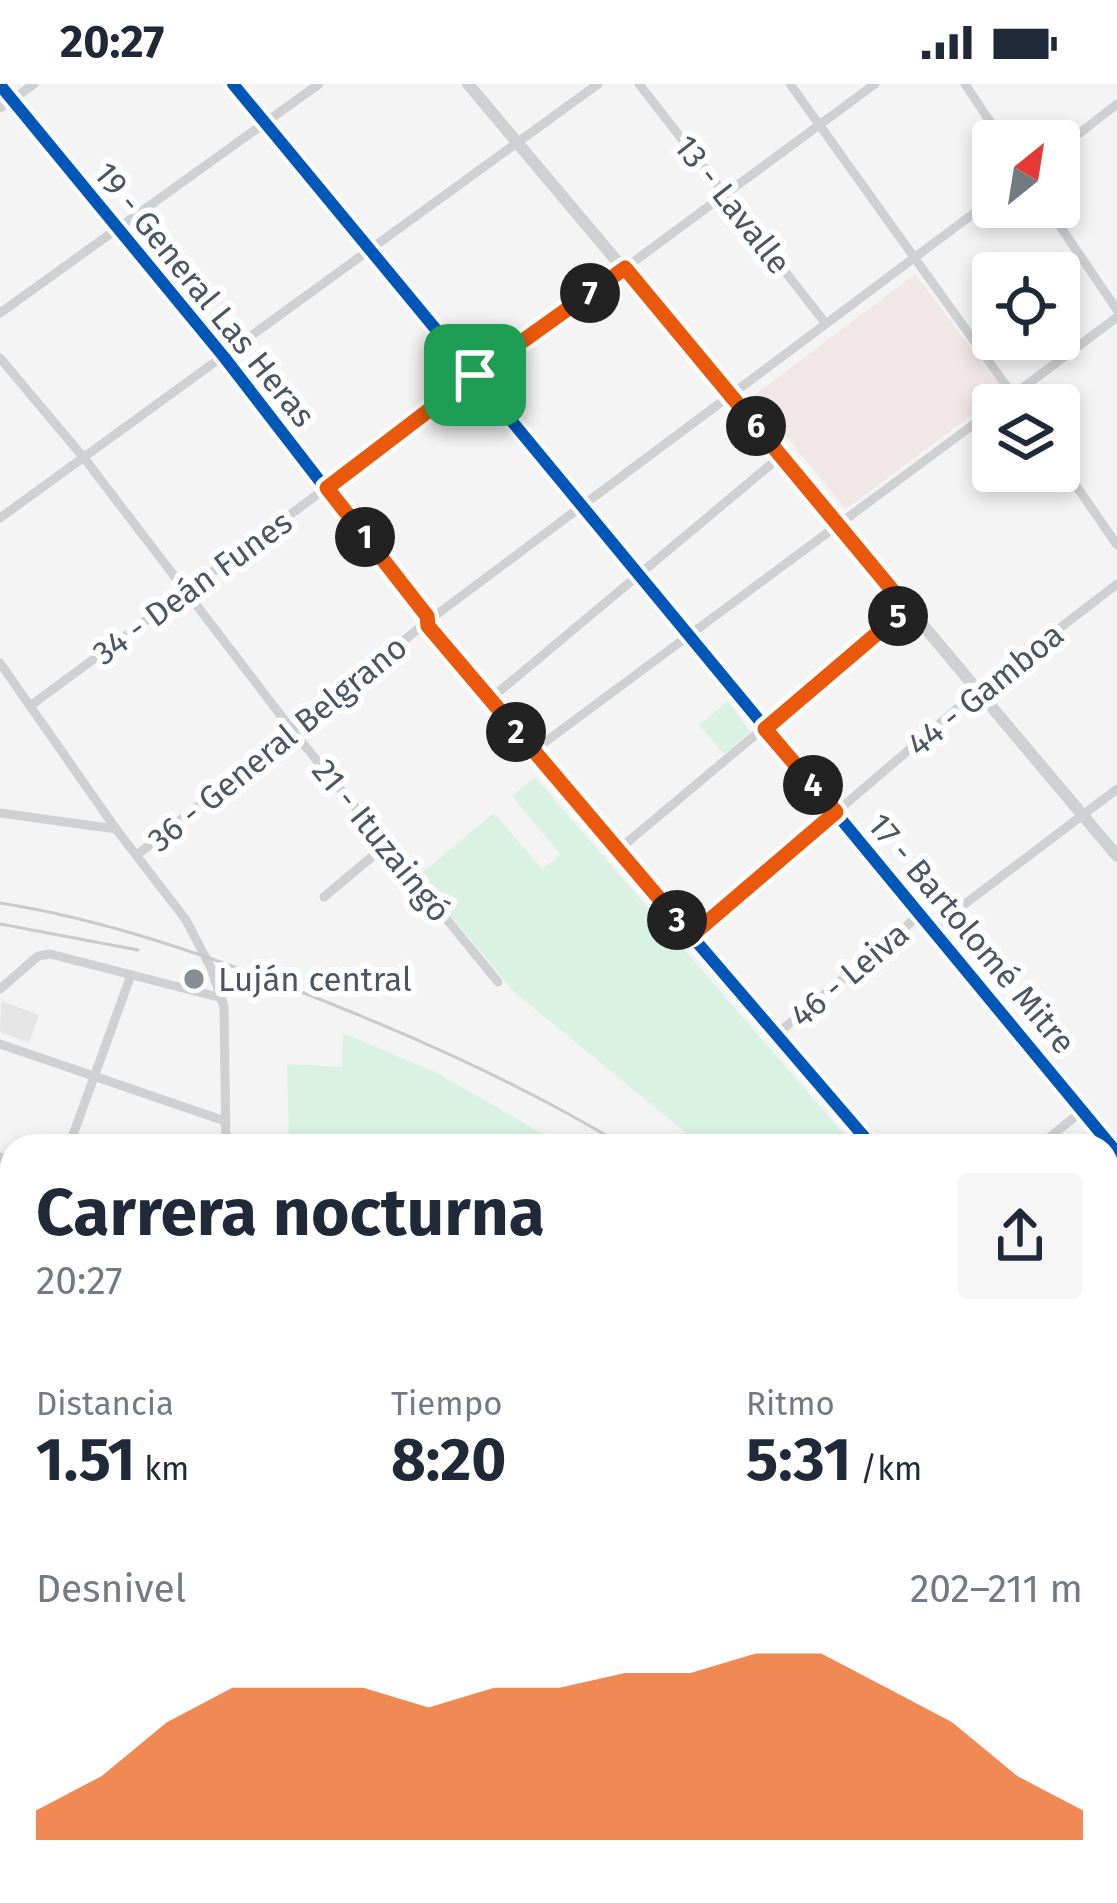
<!DOCTYPE html>
<html lang="es">
<head>
<meta charset="utf-8">
<style>
  body { margin:0; font-family:"Fira Sans",sans-serif; background:#f6f6f7; color:#1f2937; height:100vh; display:flex; flex-direction:column; font-size:45px; white-space:nowrap }
  * { box-sizing:border-box; margin:0 }
  p { font-size:39px; color:#747a83 }
  .icon { flex:none; width:66px; height:66px; fill:none; stroke:currentColor; stroke-width:2; stroke-linecap:round; stroke-linejoin:round }
  .map { position:relative; flex:1; overflow:hidden }
  .drawer { position:absolute; left:0px; top:1050px; width:1119px; height:771px; display:flex; flex-direction:column; background:#fff; border-radius:36px 36px 0 0; box-shadow:0 6px 18px #0003 }
  .drawer>* { flex:none }
  .needle { width:78px; rotate:30deg }
  .controls { position:absolute; left:972px; top:36px; display:grid; gap:24px }
  .controls a { display:grid; place-items:center; width:108px; height:108px; border-radius:12px; background:#fff; box-shadow:0 6px 18px #0003; font-size:60px }
  .pin { position:absolute; display:grid; place-items:center; width:102px; height:102px; color:#fff; margin:-51px; border-radius:24px; box-shadow:0 6px 18px #0006 }
  .km { position:absolute; width:60px; height:60px; margin:-30px; border-radius:50%; background:#222; color:#fff; font-size:33px; line-height:60px; text-align:center }
  .round { display:grid; place-items:center; flex:none; width:126px; height:126px; border-radius:12px; background:#f6f6f7 }
  .headline { display:flex; align-items:center; justify-content:space-between; height:204px; padding:0 36px }
  h1 { font-size:66px; font-weight:700; line-height:90px }
  .figures { display:grid; grid-template-columns:repeat(3,1fr); gap:18px; height:204px; padding:12px 36px }
  .figures div { display:grid; align-content:center }
  .figures b { font-size:60px; font-weight:700 }
  .figures small { font-size:33px; font-weight:400 }
  .figures p { font-size:33px }
  .chart { height:336px; padding:24px 36px }
  .chart p { display:flex; justify-content:space-between }
  .chart svg { width:100%; height:216px; margin-top:12px; fill:#ea580c; opacity:.7 }
  .status { display:flex; justify-content:space-between; align-items:center; height:84px; padding:0 60px; background:#fff; direction:ltr }
  .status svg { height:33px; fill:currentColor }
  .map>svg:first-child { display:block }
</style>
</head>
<body>
<div class="status"><b>20:27</b><svg viewBox="0 0 49 12"><path d="M0 12V9h3v3zM5 12V6h3v6zM10 12V3h3v9zM15 12V0h3v12zM26 1h20v11H26zM47 4h2v5h-2z"/></svg></div>
<div class="map">
<svg width="1117" height="1819" viewBox="0 0 1117 1819">
  <rect width="100%" height="100%" fill="#f4f4f4"/>
  <polygon fill="#e6e5e6" points="1,917 39,931 29,959 0,948"/>
  <polygon fill="#f1e7e6" points="915,190 1004,307 846,425 753,312"/>
  <g fill="#d9f2e3">
    <polygon points="728,617 750,648 724,670 699,641"/>
    <polygon points="535,693 854,1062 702,1062 513,907 418,792 494,729 542,785 561,771 512,712"/>
    <polygon points="343,949 437,989 555,1057 555,1062 289,1062 287,980 342,983"/>
    <polygon points="606,1809 710,1809 710,1816 606,1814"/>
  </g>
  <g fill="none" stroke-linecap="round" stroke-linejoin="round">
    <g stroke="#ced0d2" stroke-width="9">
      <polyline points="639,0 826,240"/>
      <polyline points="790,0 1020,321"/>
      <polyline points="965,0 1003,57"/>
      <polyline points="0,1 224,273 489,616 872,1062"/>
      <polyline points="0,24 34,0"/>
      <polyline points="1059,65 1117,20"/>
      <polyline points="1047,123 1117,226"/>
      <polyline points="0,229 319,0"/>
      <polyline points="0,274 84,374 292,646 498,898"/>
      <polyline points="1000,321 1117,233"/>
      <polyline points="1059,377 1117,461"/>
      <polyline points="0,434 598,0"/>
      <polyline points="0,579 116,745 186,836 211,884 224,923 226,1062"/>
      <polyline points="489,616 781,372"/>
      <polyline points="30,622 875,0"/>
      <polyline points="533,667 993,326"/>
      <polyline points="0,729 116,745"/>
      <polyline points="618,766 907,524"/>
      <polyline points="137,771 428,537 993,115"/>
      <polyline points="324,813 386,761"/>
      <polyline points="933,844 1117,705"/>
      <polyline points="691,852 979,606 1117,500"/>
      <polyline points="0,905 38,872 50,870 222,914"/>
      <polyline points="778,949 921,830"/>
      <polyline points="0,960 225,1037"/>
      <polyline points="69,1062 131,891"/>
      <polyline points="1039,1062 1083,1026"/>
      <polyline points="0,1073 12,1077"/>
      <polyline points="1107,1156 1117,1147"/>
      <polyline points="0,1187 12,1185"/>
      <polyline points="0,1287 12,1286"/>
      <polyline points="1107,1337 1117,1349"/>
      <polyline points="0,1498 12,1495"/>
      <polyline points="1107,1555 1117,1564"/>
      <polyline points="0,1640 12,1679"/>
      <polyline points="1107,1670 1117,1667"/>
      <polyline points="0,1733 12,1729"/>
      <polyline points="48,1809 51,1819"/>
      <polyline points="601,1809 601,1819"/>
      <polyline points="907,1809 907,1819"/>
      <polyline points="1023,1809 1023,1819"/>
      <polyline points="237,1819 237,1809"/>
      <polyline points="357,1819 357,1809"/>
      <polyline points="482,1819 482,1809"/>
      <polyline points="718,1819 718,1809"/>
    </g>
    <g stroke="#ced0d4" stroke-width="12">
      <polyline points="233,0 1117,1069"/>
      <polyline points="468,0 1117,772"/>
      <polyline points="1107,1572 1117,1571"/>
    </g>
    <g stroke="#caced1" stroke-width="14">
      <polyline points="1107,1622 1117,1619"/>
      <polyline points="0,1691 12,1692"/>
    </g>
    <g stroke="#c9cacc" stroke-width="3">
      <path d="M0 819C101 835 197 868 291 904 407 949 518 998 624 1062"/>
      <polyline points="0,840 138,866"/>
      <polyline points="1107,1486 1117,1497"/>
    </g>
    <defs>
      <g id="cycleway">
        <polyline points="233,0 1117,1069"/>
        <polyline points="0,1 224,273 489,616 872,1062"/>
      </g>
    </defs>
    <use href="#cycleway" stroke="#fff" stroke-width="20"/>
    <use href="#cycleway" stroke="#0057b8" stroke-width="12"/>
  </g>
  <g fill="none" stroke-linecap="round" stroke-linejoin="round">
    <defs>
      <polygon id="route" points="625,184 907,524 765,645 836,728 691,852 428,542 427,532 327,404 475,291"/>
    </defs>
    <use href="#route" stroke="#fff" stroke-width="24"/>
    <use href="#route" stroke="#ea580c" stroke-width="15"/>
  </g>
  <circle fill="#868d94" stroke="#fff" stroke-width="4.5" cx="194" cy="895" r="12"/>
  <g text-anchor="middle" stroke-width="12" stroke-linejoin="round" paint-order="stroke">
    <g font-size="33" fill="#4a5661" stroke="#fff">
      <text transform="translate(733 120) rotate(52)" y="12">13 - Lavalle</text>
      <text transform="translate(205 210) rotate(51)" y="12">19 - General Las Heras</text>
      <text transform="translate(192 503) rotate(-36)" y="12">34 - Deán Funes</text>
      <text transform="translate(985 605) rotate(-39)" y="12">44 - Gamboa</text>
      <text transform="translate(277 659) rotate(-39)" y="12">36 - General Belgrano</text>
      <text transform="translate(382 756) rotate(51)" y="12">21 - Ituzaingó</text>
      <text transform="translate(972 849) rotate(50)" y="12">17 - Bartolomé Mitre</text>
      <text transform="translate(849 890) rotate(-40)" y="12">46 - Leiva</text>
    </g>
    <g font-size="33" fill="#4a5661" stroke="#fff" text-anchor="start">
      <text x="218" y="907">Luján central</text>
    </g>
  </g>
</svg>
<div class="controls">
<a><svg class="needle" viewBox="-14 -14 28 28"><path d="M0-13l5 13h-10z" fill="#e53935"/><path d="M0 13l5-13h-10z" fill="#747a83"/></svg></a>
<a><svg class="icon" aria-label="locate" viewBox="0 0 24 24"><circle cx="12" cy="12" r="6"/><path d="M12 2v4M12 18v4M2 12h4M18 12h4"/></svg></a>
<a><svg class="icon" aria-label="layers" viewBox="0 0 24 24"><path d="M12 4l9 5-9 5-9-5zM3 14l9 5 9-5"/></svg></a>
</div>
<div class="pin" style="left:475px;top:291px;background:#1e9e55"><svg class="icon" aria-label="arrive" viewBox="0 0 24 24"><path d="M6 21V4h12l-3 4 3 4H6"/></svg></div>
<b class="km" style="left:365px;top:453px">1</b>
<b class="km" style="left:516px;top:648px">2</b>
<b class="km" style="left:677px;top:836px">3</b>
<b class="km" style="left:813px;top:701px">4</b>
<b class="km" style="left:898px;top:532px">5</b>
<b class="km" style="left:756px;top:342px">6</b>
<b class="km" style="left:590px;top:209px">7</b>
<section class="drawer">
<div class="headline"><div><h1>Carrera nocturna</h1><p>20:27</p></div><a class="round"><svg class="icon" aria-label="share" viewBox="0 0 24 24"><path d="M12 15V3M7 8l5-5 5 5M5 13v7h14v-7"/></svg></a></div>
<div class="figures">
<div><p>Distancia</p><b>1.51<small> km</small></b></div>
<div><p>Tiempo</p><b>8:20</b></div>
<div><p>Ritmo</p><b>5:31<small> /km</small></b></div>
</div>
<div class="chart"><p><span>Desnivel</span>202–211 m</p>
<svg viewBox="0 0 160 44" preserveAspectRatio="none"><path d="M0 44V38L10 31L20 20L30 13L40 13L50 13L60 17L70 13L80 13L90 10L100 10L110 6L120 6L130 13L140 20L150 31L160 38V44z"/></svg>
</div>
</section>
</div>
</body>
</html>
